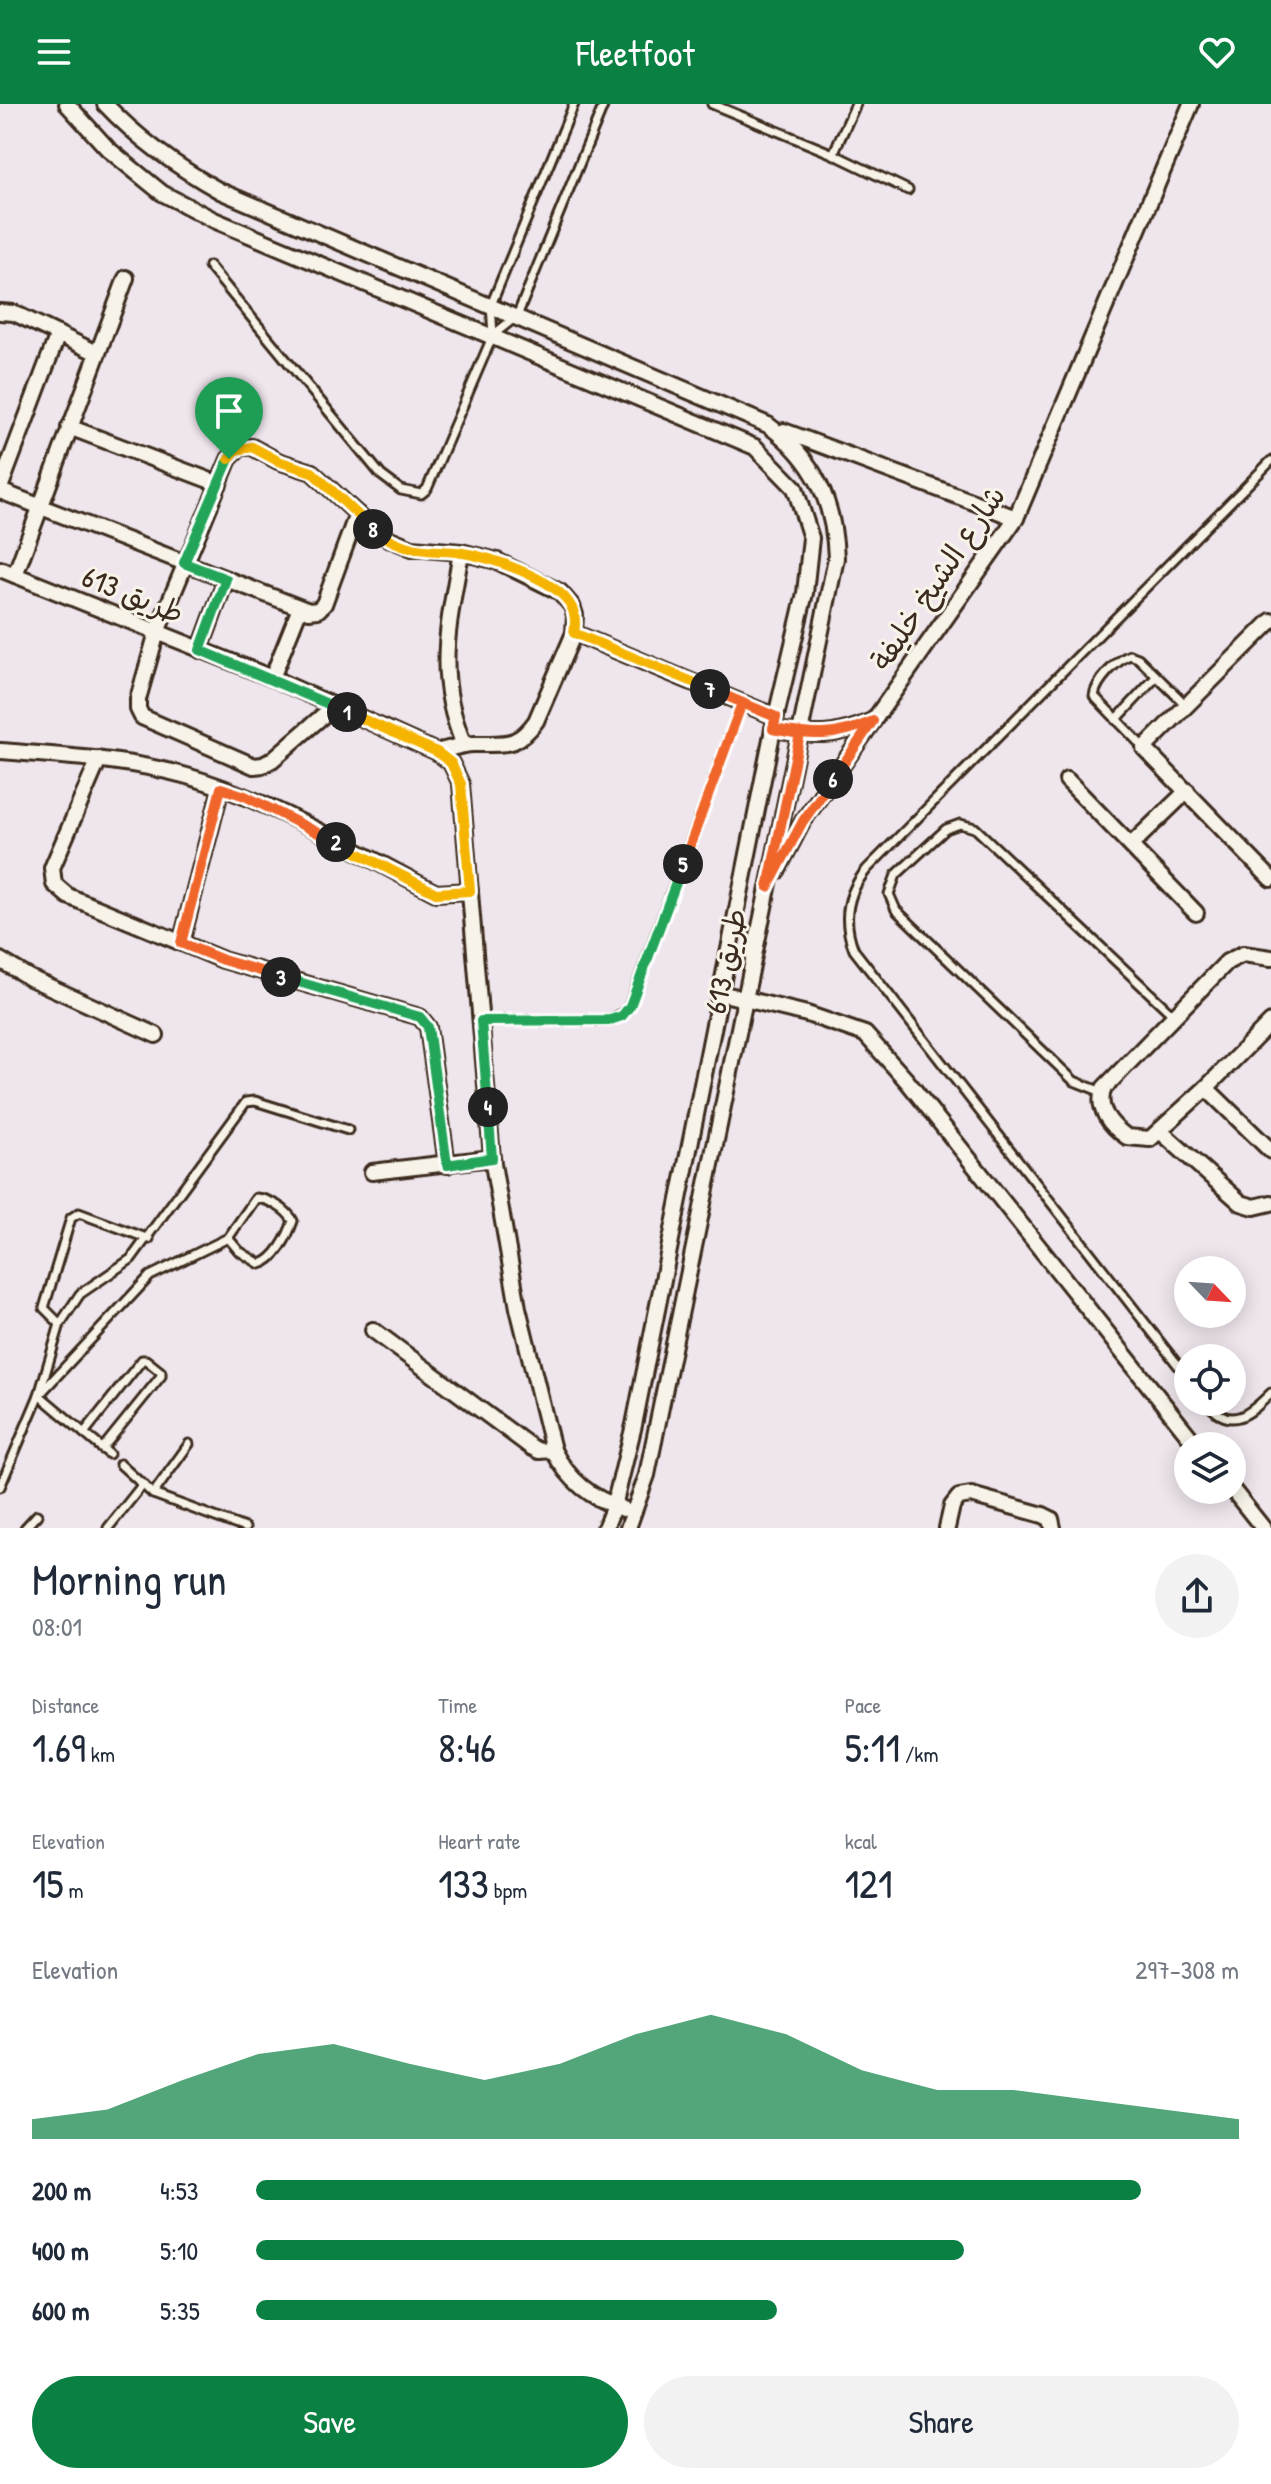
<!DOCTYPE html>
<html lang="en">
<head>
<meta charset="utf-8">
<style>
  body { margin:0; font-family:"Patrick Hand","Playpen Sans Arabic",sans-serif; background:#f2f2f3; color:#1f2937; height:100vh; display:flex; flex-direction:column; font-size:30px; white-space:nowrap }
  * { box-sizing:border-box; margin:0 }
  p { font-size:26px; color:#747a83 }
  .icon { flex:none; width:44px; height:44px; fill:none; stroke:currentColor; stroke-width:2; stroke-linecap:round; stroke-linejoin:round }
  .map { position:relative; height:1424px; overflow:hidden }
  .details { display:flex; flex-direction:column; background:#fff; flex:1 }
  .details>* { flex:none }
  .needle { width:52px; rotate:115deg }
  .fabs { position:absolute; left:1174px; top:1152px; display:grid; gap:16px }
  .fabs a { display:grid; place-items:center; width:72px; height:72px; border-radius:50%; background:#fff; box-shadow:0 4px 20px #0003; font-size:40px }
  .pin { position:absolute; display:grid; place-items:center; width:68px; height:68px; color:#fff; margin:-82px -34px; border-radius:50% 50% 50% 0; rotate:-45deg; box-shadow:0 0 8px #0007 }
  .pin .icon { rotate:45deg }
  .km { position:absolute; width:40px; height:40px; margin:-20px; border-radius:50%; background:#222; color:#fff; font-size:22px; line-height:40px; text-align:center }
  .round { display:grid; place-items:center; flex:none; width:84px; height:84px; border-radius:42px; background:#f2f2f3 }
  .summary { display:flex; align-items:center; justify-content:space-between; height:136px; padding:0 32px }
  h1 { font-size:44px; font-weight:600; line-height:60px }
  .metrics { display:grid; grid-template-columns:repeat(3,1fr); gap:12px; height:136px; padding:8px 32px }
  .metrics div { display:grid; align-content:center }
  .metrics b { font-size:40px; font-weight:600 }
  .metrics small { font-size:22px; font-weight:400 }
  .metrics p { font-size:22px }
  .chart { height:224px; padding:16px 32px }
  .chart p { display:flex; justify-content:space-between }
  .chart svg { width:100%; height:144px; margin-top:8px; fill:#0b8043; opacity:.7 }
  .cta { display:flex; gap:16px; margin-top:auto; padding:16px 32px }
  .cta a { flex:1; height:92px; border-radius:48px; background:#0b8043; color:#fff; font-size:32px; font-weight:600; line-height:92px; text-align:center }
  .cta a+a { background:#f2f2f3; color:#1f2937 }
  ul { padding:0 32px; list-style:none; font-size:26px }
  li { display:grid; grid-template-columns:128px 96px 1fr; align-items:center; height:60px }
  li i { height:20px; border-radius:10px; background:#0b8043 }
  header { display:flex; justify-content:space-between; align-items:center; height:104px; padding:0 32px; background:#0b8043; color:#fff; font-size:36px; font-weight:600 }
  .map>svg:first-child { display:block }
</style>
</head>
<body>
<header><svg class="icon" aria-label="menu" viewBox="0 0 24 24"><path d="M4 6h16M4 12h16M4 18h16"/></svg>Fleetfoot<svg class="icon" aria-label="heart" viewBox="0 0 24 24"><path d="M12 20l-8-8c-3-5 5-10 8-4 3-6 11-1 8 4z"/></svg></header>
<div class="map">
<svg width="1271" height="1424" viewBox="0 0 1271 1424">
  <rect width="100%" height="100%" fill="#efe6ed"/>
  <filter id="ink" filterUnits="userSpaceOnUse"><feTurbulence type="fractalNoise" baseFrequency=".0125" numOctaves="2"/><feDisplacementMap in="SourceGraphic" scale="16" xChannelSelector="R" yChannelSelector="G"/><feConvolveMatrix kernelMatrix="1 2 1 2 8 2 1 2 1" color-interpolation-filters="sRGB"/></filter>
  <g filter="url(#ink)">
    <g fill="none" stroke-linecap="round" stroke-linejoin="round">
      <defs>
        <g id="lane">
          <polyline points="712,0 833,50 908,86"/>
          <polyline points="833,50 856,0"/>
          <polyline points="209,162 381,371 401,386 421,390 427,385 493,231 491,201 574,0"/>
          <polyline points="493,231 517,212 604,0"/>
          <polyline points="1116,616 1156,573"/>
          <path d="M1144 644 1094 592C1096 577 1117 556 1130 551L1138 554 1186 601"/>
          <polyline points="481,917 610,916 627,907 742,599"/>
          <polyline points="1102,988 1074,977 896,806 889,790 896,771 946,725 960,720 975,724 1174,912"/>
          <polyline points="60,1220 44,1204 71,1114 79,1109 149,1135"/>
          <path d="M1188 1274 854 846C842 816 847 789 867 765L1271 357"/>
          <path d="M1207 1298C1230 1329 1251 1309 1271 1289"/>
          <polyline points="84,1329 142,1256 146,1256 161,1268 161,1272 102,1345"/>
          <polyline points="109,1350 39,1291 60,1220 80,1190 131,1155 246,998 255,997 348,1026"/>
          <polyline points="120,1360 153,1390 189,1340"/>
          <path d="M0 1383 39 1291 150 1172 228 1134 256 1094C269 1095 287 1105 293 1117 288 1132 276 1156 260 1160L239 1147 228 1134"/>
          <polyline points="153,1390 245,1424"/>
          <polyline points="25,1424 37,1411"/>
          <polyline points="108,1424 143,1380"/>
        </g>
        <g id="street">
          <polyline points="67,0 108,45 162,89 214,116 755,343 795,384 811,434 805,489 773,625 634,1321 614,1402 605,1424"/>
          <path d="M105 0C139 36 177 63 220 87L768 321C814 355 834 397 836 454L647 1371 628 1424"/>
          <polyline points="0,208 14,209 97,249"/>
          <polyline points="69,323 219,380"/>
          <polyline points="784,327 1016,414"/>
          <polyline points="0,384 58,230"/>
          <polyline points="0,387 309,507 318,506 324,500 357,410"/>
          <path d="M461 448C449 521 434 569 464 641"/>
          <path d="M0 465 272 574 437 648 451 659 461 680 492 1054 518 1204 553 1346C569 1377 591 1394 623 1405"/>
          <polyline points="15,471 126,174"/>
          <polyline points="1271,517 1144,644 1271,775"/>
          <polyline points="574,529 776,613"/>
          <polyline points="200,546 226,475"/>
          <polyline points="272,574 300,504"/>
          <path d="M334 602 272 656 263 661 254 662 142 613 138 605V595L157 528 229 355 241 343H252L278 357 312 368 369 421 390 435 412 444 461 448 497 457 560 488 572 502 575 511 574 529 536 617C516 645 504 639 474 640 462 640 449 645 437 648"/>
          <path d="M773 625C814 632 834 634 872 617"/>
          <path d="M0 647C62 652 127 655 187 672 273 697 356 748 436 789L470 787"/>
          <polyline points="99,655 52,764 54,780 68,792 223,856 420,913 428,923 447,1061"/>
          <polyline points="1067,676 1196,809"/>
          <polyline points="1131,741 1187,687"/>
          <polyline points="777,767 803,717 1016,414 1191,0"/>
          <polyline points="181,839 221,684"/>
          <path d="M1271 854 1243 850 1227 858 1104 984C1095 1004 1111 1022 1127 1033L1150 1035 1206 984 1271 918"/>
          <polyline points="0,856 30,874 156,931"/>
          <polyline points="720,889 807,910 865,930 907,977 1197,1342"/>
          <polyline points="1206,984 1271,1047"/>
          <polyline points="1160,1027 1241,1099 1254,1103 1271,1099"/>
          <polyline points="372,1068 492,1054"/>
          <polyline points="373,1226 531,1343 539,1347 553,1346"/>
          <polyline points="1232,1385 1263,1424"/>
          <polyline points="947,1424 952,1402 959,1393 971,1391 1043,1411 1051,1415 1053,1424"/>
        </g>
      </defs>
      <use href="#lane" stroke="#3b2a1e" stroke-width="13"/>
      <use href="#street" stroke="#3b2a1e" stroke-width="20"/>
      <use href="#lane" stroke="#f7f3e8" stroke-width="7"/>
      <use href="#street" stroke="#f7f3e8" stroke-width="14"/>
    </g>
  </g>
  <g fill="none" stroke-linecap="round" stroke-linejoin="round" filter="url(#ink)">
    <defs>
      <polyline id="split-1" points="229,355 184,459 226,475 200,546 347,608"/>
      <polyline id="split-2" points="336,738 436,789 470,787 461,680 451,659 437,648 347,608"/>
      <polyline id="split-3" points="281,873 223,856 181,839 221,684 245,692 336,738"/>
      <polyline id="split-4" points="281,873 420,913 428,923 447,1061 492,1054 488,1003"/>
      <polyline id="split-5" points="488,1003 481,917 610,916 622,912 630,902 683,760"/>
      <path id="split-6" d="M683 760 742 599 776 613 773 625C814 632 834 634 873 617L833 675"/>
      <polyline id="split-7" points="710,585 776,613 773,625 800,630 768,783 803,717 833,675"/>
      <path id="split-8" d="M373 425C385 434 399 441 413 444 429 448 446 446 463 449 490 453 554 475 569 499 576 508 576 518 574 529L710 585"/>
      <polyline id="split-9" points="229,355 236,346 252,343 278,357 312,368 373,425"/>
    </defs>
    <use href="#split-1" stroke="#fff" stroke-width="16"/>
    <use href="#split-2" stroke="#fff" stroke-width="16"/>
    <use href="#split-3" stroke="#fff" stroke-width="16"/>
    <use href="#split-4" stroke="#fff" stroke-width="16"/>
    <use href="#split-5" stroke="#fff" stroke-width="16"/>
    <use href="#split-6" stroke="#fff" stroke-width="16"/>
    <use href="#split-7" stroke="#fff" stroke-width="16"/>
    <use href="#split-8" stroke="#fff" stroke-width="16"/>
    <use href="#split-9" stroke="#fff" stroke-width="16"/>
    <use href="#split-1" stroke="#22a559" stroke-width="10"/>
    <use href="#split-2" stroke="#f5b400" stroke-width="10"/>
    <use href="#split-3" stroke="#f0652b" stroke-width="10"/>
    <use href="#split-4" stroke="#22a559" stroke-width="10"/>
    <use href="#split-5" stroke="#22a559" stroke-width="10"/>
    <use href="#split-6" stroke="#f0652b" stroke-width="10"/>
    <use href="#split-7" stroke="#f0652b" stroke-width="10"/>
    <use href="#split-8" stroke="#f5b400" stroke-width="10"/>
    <use href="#split-9" stroke="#f5b400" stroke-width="10"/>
  </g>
  <g text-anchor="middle" stroke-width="6" stroke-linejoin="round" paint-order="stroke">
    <g font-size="30" fill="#3b2a1e" stroke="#f7f3e8">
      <text transform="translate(938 474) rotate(-56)" y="10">شارع الشيخ خليفة</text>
      <text transform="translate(133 491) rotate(22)" y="10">طريق 613</text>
      <text transform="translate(726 857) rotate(-78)" y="10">طريق 613</text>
    </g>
  </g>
</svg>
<div class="fabs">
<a><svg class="needle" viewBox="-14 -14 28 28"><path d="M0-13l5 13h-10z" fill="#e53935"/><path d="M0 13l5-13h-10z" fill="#747a83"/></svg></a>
<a><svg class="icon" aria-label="locate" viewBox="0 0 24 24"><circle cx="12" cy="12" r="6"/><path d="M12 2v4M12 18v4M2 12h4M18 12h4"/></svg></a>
<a><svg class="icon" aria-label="layers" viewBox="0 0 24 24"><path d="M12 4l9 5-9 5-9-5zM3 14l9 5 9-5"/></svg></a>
</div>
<div class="pin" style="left:229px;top:355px;background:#1e9e55"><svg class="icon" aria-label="arrive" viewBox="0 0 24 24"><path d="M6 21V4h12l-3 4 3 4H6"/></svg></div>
<b class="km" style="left:347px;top:608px">1</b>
<b class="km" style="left:336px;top:738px">2</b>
<b class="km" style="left:281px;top:873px">3</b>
<b class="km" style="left:488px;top:1003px">4</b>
<b class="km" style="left:683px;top:760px">5</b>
<b class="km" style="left:833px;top:675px">6</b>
<b class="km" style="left:710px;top:585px">7</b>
<b class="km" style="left:373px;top:425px">8</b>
</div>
<section class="details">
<div class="summary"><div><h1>Morning run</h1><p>08:01</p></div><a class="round"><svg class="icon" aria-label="share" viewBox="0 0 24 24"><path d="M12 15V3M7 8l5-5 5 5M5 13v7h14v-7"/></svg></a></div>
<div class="metrics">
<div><p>Distance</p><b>1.69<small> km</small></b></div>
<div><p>Time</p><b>8:46</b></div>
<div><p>Pace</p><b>5:11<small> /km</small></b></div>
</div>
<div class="metrics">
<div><p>Elevation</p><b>15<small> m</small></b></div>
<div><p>Heart rate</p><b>133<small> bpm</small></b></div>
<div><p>kcal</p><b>121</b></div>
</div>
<div class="chart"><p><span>Elevation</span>297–308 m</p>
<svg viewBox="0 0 160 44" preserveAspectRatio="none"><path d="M0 44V38L10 35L20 26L30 18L40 15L50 21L60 26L70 21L80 12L90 6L100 12L110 23L120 29L130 29L140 32L150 35L160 38V44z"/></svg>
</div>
<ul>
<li><b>200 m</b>4:53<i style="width:90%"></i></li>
<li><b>400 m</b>5:10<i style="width:72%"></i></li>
<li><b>600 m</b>5:35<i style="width:53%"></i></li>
</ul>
<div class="cta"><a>Save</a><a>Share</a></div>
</section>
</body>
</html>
